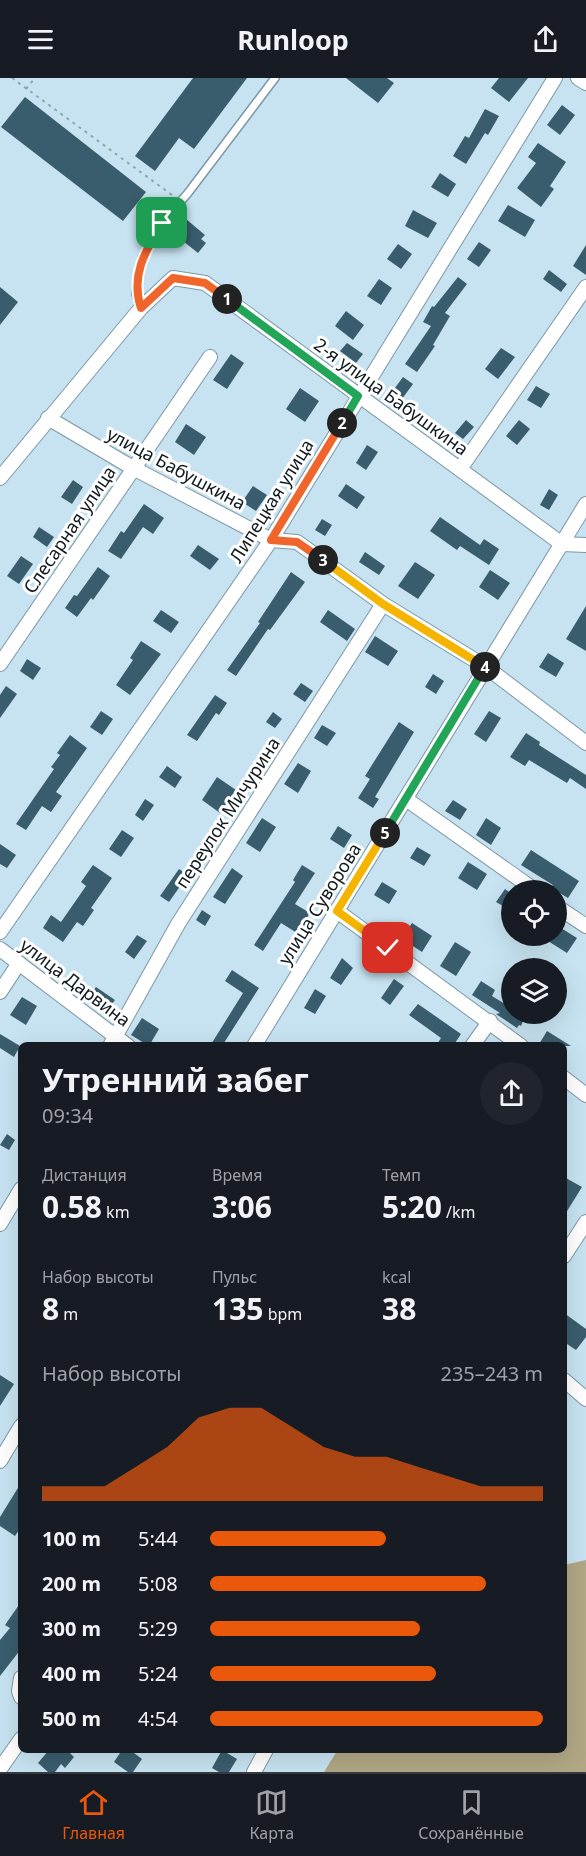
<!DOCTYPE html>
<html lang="ru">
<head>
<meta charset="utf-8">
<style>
  body { margin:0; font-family:"Noto Sans",sans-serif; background:#20242c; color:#f1f3f6; height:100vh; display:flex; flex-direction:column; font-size:22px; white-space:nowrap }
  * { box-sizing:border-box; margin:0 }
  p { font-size:20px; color:#9ea1a6 }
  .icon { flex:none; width:33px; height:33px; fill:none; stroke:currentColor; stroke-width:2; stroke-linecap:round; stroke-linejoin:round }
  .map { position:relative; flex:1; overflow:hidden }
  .details { position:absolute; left:18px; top:964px; width:549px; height:711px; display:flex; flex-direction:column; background:#171b24; border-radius:9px; box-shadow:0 6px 24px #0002 }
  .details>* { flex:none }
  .tools { position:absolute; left:501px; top:802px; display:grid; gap:12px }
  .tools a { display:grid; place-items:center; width:66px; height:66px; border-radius:50%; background:#171b24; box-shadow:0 6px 24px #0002; font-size:30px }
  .pin { position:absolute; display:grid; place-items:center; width:51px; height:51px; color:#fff; margin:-26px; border-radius:12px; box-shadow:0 3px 9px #0006 }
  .km { position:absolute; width:30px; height:30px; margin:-15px; border-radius:50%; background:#222; color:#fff; font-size:16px; line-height:30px; text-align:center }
  .round { display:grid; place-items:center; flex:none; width:63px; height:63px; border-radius:32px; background:#20242c }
  .head { display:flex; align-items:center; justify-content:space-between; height:102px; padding:0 24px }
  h1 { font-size:33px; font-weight:700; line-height:45px }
  .figures { display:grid; grid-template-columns:repeat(3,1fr); gap:9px; height:102px; padding:6px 24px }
  .figures div { display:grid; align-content:center }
  .figures b { font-size:30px; font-weight:700 }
  .figures small { font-size:16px; font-weight:400 }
  .figures p { font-size:16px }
  .chart { height:168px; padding:12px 24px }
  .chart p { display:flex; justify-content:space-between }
  .chart svg { width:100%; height:108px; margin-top:6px; fill:#ea580c; opacity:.7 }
  ul { padding:0 24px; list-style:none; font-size:20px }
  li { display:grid; grid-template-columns:96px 72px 1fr; align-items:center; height:45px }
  li i { height:15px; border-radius:8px; background:#ea580c }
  header { display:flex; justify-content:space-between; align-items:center; height:78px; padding:0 24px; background:#171b24; font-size:27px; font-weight:700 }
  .menu { display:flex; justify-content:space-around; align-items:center; height:84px; border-top:2px solid #363941; background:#171b24; font-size:16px; color:#9ea1a6 }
  .menu a { display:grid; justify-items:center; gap:3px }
  .menu .current { color:#ea580c }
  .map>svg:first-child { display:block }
</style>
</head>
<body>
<header><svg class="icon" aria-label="menu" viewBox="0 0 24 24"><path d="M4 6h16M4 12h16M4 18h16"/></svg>Runloop<svg class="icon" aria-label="share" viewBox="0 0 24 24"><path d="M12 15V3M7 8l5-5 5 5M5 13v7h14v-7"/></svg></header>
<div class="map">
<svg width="586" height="1694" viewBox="0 0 586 1694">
  <rect width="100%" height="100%" fill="#c7e3f1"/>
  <polygon fill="#b1a785" points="586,1482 586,1694 324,1694 337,1673 564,1672 564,1487"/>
  <g fill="#3a5d6d">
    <polygon points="193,0 247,0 194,71 179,60 155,93 135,78"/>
    <polygon points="346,0 387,0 394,5 378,25"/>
    <polygon points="499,0 528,0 509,24 491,10"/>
    <polygon points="25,19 146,114 123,143 1,49"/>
    <polygon points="562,27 575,37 560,57 547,47"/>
    <polygon points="485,31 499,38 488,57 485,55 466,86 453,78 465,58 469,60"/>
    <polygon points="538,65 566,84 550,108 554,111 541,129 517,110 536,85 528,79"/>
    <polygon points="440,95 456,106 448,119 431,109"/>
    <polygon points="508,127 535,142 525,159 498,143"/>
    <polygon points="413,132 437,145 428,160 405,148"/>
    <polygon points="180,136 205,157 201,161 206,165 198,175 183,163 178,169 163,157"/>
    <polygon points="479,164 491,172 479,189 467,181"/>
    <polygon points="398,166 412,176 401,191 387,181"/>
    <polygon points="586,167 586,197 573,188"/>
    <polygon points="549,192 567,206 561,214 543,201"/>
    <polygon points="458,199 467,206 445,235 450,238 433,267 435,268 417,294 405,286 431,248 423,244 432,228 434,229"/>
    <polygon points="379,201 392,210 381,227 367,218"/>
    <polygon points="0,209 18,224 0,247"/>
    <polygon points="346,233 364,247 353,262 335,248"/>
    <polygon points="347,265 363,276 356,285 340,273"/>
    <polygon points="501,270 515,279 498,301 485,291"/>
    <polygon points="231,276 244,285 227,311 213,302"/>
    <polygon points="403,299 413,306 399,325 389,318"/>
    <polygon points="536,308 550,316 541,330 527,322"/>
    <polygon points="300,310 319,323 305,344 286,331"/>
    <polygon points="466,342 474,349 463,361 455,355"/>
    <polygon points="519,342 530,351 517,367 506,358"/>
    <polygon points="186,346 206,359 194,377 175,364"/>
    <polygon points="367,367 378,374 366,392 356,385"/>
    <polygon points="73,402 83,409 72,426 61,419"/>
    <polygon points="346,406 365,419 357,431 338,418"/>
    <polygon points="253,408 267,417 256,433 242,424"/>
    <polygon points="549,411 558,417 549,432 540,427"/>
    <polygon points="144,426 164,440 153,456 143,449 121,481 108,473 121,453 124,455"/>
    <polygon points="440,439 480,467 484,461 499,471 489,487 460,468 457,472 430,453"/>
    <polygon points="322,441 332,447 325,458 315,452"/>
    <polygon points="39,449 54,459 47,469 33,459"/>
    <polygon points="198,467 219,481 210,492 190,478"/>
    <polygon points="365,474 385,488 379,497 359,484"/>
    <polygon points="21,478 33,486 19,506 7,498"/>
    <polygon points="415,484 435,497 418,521 398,508"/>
    <polygon points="98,489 110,498 93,522 91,520 77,539 65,530 74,517 77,518"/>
    <polygon points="490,492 510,505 498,522 479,509"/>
    <polygon points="291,494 305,504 270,552 268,551 236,598 227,592 260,545 258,544"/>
    <polygon points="586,528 586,573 566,561"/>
    <polygon points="161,532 179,544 171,555 153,543"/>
    <polygon points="328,532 355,551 347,563 320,544"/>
    <polygon points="375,558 398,573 388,588 365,574"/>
    <polygon points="141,563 161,576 130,617 116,607 133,582 130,580"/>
    <polygon points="548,575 564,585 556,599 539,589"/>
    <polygon points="27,581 41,590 33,602 20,593"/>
    <polygon points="433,596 444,603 436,616 425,609"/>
    <polygon points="301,605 313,613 305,624 293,616"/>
    <polygon points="6,608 17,616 0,640 0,617"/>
    <polygon points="215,617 227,625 219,637 216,635 197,663 187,657"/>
    <polygon points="101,633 113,641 102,657 90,649"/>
    <polygon points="489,633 501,640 486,664 474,656"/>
    <polygon points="273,634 282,641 275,650 266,644"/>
    <polygon points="399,644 414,654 375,719 379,721 373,730 358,720 370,701 365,698"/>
    <polygon points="322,647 336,655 327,668 314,660"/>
    <polygon points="526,655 540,664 539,667 586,697 586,711 570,700 567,705 529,682 525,688 510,679"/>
    <polygon points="70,657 87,670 56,714 62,718 51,734 42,728 26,752 16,746 54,691 51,689 60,677 57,675"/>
    <polygon points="298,685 311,693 298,715 284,706"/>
    <polygon points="167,688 182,699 175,710 159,699"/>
    <polygon points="217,699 236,712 220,735 202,722"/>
    <polygon points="145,721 154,727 143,743 135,737"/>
    <polygon points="453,722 467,731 460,742 445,733"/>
    <polygon points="262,740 276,749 260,774 246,765"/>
    <polygon points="486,740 501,750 491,767 476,757"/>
    <polygon points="338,748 352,757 344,770 330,761"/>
    <polygon points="122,752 134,760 121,779 109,771"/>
    <polygon points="0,766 16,777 7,790 0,786"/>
    <polygon points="417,769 431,777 424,788 410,780"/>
    <polygon points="531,772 579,803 568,820 551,810 553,807 521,787"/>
    <polygon points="468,784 487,796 477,812 458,800"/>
    <polygon points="93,787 112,800 91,830 94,832 83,848 77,844 63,864 43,850 51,837 61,844 86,808 81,804"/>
    <polygon points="302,787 315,795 295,826 310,835 297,855 281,845 263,873 254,867 295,804 293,802"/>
    <polygon points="232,790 243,798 225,826 213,819"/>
    <polygon points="179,791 188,797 169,824 160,818"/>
    <polygon points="382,804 397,813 389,826 374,817"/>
    <polygon points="505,811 512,816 512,833 496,824"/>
    <polygon points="202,832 211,838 205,848 196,842"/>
    <polygon points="412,845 432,858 422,874 402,861"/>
    <polygon points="556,847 577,860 567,875 540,858 556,858"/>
    <polygon points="137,857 147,863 134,881 125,874"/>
    <polygon points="455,864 471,874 456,898 440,888"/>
    <polygon points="342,880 353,890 341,907 330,900"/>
    <polygon points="232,892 259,910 222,968 210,968 243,915 225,903"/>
    <polygon points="394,901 404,908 390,927 381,920"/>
    <polygon points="481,903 495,912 492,918 505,926 512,917 512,936 526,936 521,948 519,947 517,950 496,936 500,935 472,917"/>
    <polygon points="96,909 115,922 107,933 88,920"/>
    <polygon points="315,911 326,918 315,936 304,930"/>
    <polygon points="22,919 37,928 26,947 10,937"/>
    <polygon points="418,926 461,956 453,968 436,968 441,960 409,937"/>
    <polygon points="142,940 159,951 149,968 131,957"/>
    <polygon points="547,953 571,968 538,968"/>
    <polygon points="0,956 20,968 14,979 0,970"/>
    <polygon points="7,1056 15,1062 9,1072 0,1067"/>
    <polygon points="564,1099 582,1109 564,1138"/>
    <polygon points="564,1235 586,1251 586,1259 576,1272 564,1264"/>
    <polygon points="0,1297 14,1306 0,1328"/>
    <polygon points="21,1405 21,1449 15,1458 0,1448 0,1439"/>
    <polygon points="21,1524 21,1571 0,1598 0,1562 10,1550 5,1547"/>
    <polygon points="49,1672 67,1672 74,1679 65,1690 61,1686 55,1694 48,1694 38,1685"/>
    <polygon points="122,1672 130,1672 142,1681 133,1694 128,1694 114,1684"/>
    <polygon points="222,1672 237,1681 229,1694 219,1694 212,1690"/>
  </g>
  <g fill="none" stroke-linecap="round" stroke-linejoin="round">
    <defs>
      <polyline id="lane" points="141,230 136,216 142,180 162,145 188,115 275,0"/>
      <g id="street">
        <polyline points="578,0 586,5"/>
        <polyline points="48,340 133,390 271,462 297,464 383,526 486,589 586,665"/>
        <polyline points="460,391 586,209"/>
        <polyline points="0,400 141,230 173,200 205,205 562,466 586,467"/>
        <polyline points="0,586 210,279"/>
        <polyline points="406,721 536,813"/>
        <polyline points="556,828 586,848"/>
        <polyline points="337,833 521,968"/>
        <polyline points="0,854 271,462 555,0"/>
        <polyline points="0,871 128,968"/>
        <polyline points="0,914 19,885"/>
        <polyline points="110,968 178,846 383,526"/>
        <polyline points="254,968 586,426"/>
        <polyline points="472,968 490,943"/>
        <polyline points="564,1000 586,1017"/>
        <polyline points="0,1146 21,1111"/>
        <polyline points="564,1178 586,1144"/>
        <polyline points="564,1302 586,1321"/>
        <polyline points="0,1383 21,1348"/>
        <polyline points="21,1600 19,1613 21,1619"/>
        <polyline points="0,1691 21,1661"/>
        <polyline points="254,1694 266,1672"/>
      </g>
    </defs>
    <use href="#lane" stroke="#7d97a4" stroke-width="10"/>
    <use href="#street" stroke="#7d97a4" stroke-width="16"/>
    <g stroke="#8fa6b1" stroke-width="2" stroke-dasharray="3 4.5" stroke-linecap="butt">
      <polyline points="12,0 172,117"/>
      <polyline points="26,11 35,0"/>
    </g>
    <use href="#lane" stroke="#fff" stroke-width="7"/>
    <use href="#street" stroke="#fff" stroke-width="14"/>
  </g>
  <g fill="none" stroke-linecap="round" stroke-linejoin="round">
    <defs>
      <path id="split-1" d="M162 145C146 172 130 197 141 230L173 200 205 205 227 221"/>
      <polyline id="split-2" points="227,221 358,318 342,345"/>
      <polyline id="split-3" points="323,482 297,464 271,462 342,345"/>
      <polyline id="split-4" points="323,482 383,526 485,589"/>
      <polyline id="split-5" points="385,755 485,589"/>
      <polyline id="split-6" points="385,755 337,833 388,870"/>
    </defs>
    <use href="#split-1" stroke="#fff" stroke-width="12"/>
    <use href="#split-2" stroke="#fff" stroke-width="12"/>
    <use href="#split-3" stroke="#fff" stroke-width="12"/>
    <use href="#split-4" stroke="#fff" stroke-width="12"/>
    <use href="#split-5" stroke="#fff" stroke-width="12"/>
    <use href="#split-6" stroke="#fff" stroke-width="12"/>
    <use href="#split-1" stroke="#f0652b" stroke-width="8"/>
    <use href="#split-2" stroke="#22a559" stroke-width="8"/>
    <use href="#split-3" stroke="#f0652b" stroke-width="8"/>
    <use href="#split-4" stroke="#f5b400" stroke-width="8"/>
    <use href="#split-5" stroke="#22a559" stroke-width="8"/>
    <use href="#split-6" stroke="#f5b400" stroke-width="8"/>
  </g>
  <g text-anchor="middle" stroke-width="6" stroke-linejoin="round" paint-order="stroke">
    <g font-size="18" fill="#0e181d" stroke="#fff">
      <text transform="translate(391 319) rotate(36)" y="6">2-я улица Бабушкина</text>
      <text transform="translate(176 391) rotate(28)" y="6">улица Бабушкина</text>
      <text transform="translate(272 423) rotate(-58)" y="6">Липецкая улица</text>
      <text transform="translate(70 452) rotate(-56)" y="6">Слесарная улица</text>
      <text transform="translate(228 735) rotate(-57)" y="6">переулок Мичурина</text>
      <text transform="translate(320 826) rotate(-58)" y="6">улица Суворова</text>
      <text transform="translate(75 905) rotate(37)" y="6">улица Дарвина</text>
    </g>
  </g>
</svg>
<div class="tools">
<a><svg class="icon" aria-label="locate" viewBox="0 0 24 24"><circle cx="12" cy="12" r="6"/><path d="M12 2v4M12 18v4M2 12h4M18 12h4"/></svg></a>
<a><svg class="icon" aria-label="layers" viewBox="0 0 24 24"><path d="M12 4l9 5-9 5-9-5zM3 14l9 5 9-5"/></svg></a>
</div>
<div class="pin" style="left:162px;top:145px;background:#1e9e55"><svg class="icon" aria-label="arrive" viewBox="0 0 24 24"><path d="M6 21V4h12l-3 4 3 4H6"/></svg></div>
<div class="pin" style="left:388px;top:870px;background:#d93025"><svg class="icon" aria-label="check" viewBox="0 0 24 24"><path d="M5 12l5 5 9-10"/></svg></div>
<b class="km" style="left:227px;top:221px">1</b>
<b class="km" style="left:342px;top:345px">2</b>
<b class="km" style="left:323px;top:482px">3</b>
<b class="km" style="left:485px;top:589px">4</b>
<b class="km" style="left:385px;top:755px">5</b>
<section class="details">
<div class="head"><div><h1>Утренний забег</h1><p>09:34</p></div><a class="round"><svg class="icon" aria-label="share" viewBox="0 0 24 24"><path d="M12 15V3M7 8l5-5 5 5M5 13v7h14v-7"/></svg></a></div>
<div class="figures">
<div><p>Дистанция</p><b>0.58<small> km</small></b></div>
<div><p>Время</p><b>3:06</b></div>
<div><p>Темп</p><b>5:20<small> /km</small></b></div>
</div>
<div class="figures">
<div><p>Набор высоты</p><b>8<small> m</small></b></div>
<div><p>Пульс</p><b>135<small> bpm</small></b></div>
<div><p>kcal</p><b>38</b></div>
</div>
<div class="chart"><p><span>Набор высоты</span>235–243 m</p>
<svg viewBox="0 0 160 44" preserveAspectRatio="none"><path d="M0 44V38L10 38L20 38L30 30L40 22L50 10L60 6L70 6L80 14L90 22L100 26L110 26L120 30L130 34L140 38L150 38L160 38V44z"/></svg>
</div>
<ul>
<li><b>100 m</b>5:44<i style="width:53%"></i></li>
<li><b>200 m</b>5:08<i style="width:83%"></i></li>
<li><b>300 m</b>5:29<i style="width:63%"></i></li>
<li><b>400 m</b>5:24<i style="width:68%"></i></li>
<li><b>500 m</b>4:54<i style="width:100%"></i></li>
</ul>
</section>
</div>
<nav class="menu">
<a class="current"><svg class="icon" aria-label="home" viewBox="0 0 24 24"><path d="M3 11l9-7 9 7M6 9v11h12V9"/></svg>Главная</a>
<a><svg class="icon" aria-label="map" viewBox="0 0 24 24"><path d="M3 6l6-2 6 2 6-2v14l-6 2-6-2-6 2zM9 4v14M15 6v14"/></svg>Карта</a>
<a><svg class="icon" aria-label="saved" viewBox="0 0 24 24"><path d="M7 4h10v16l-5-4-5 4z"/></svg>Сохранённые</a>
</nav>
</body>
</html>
